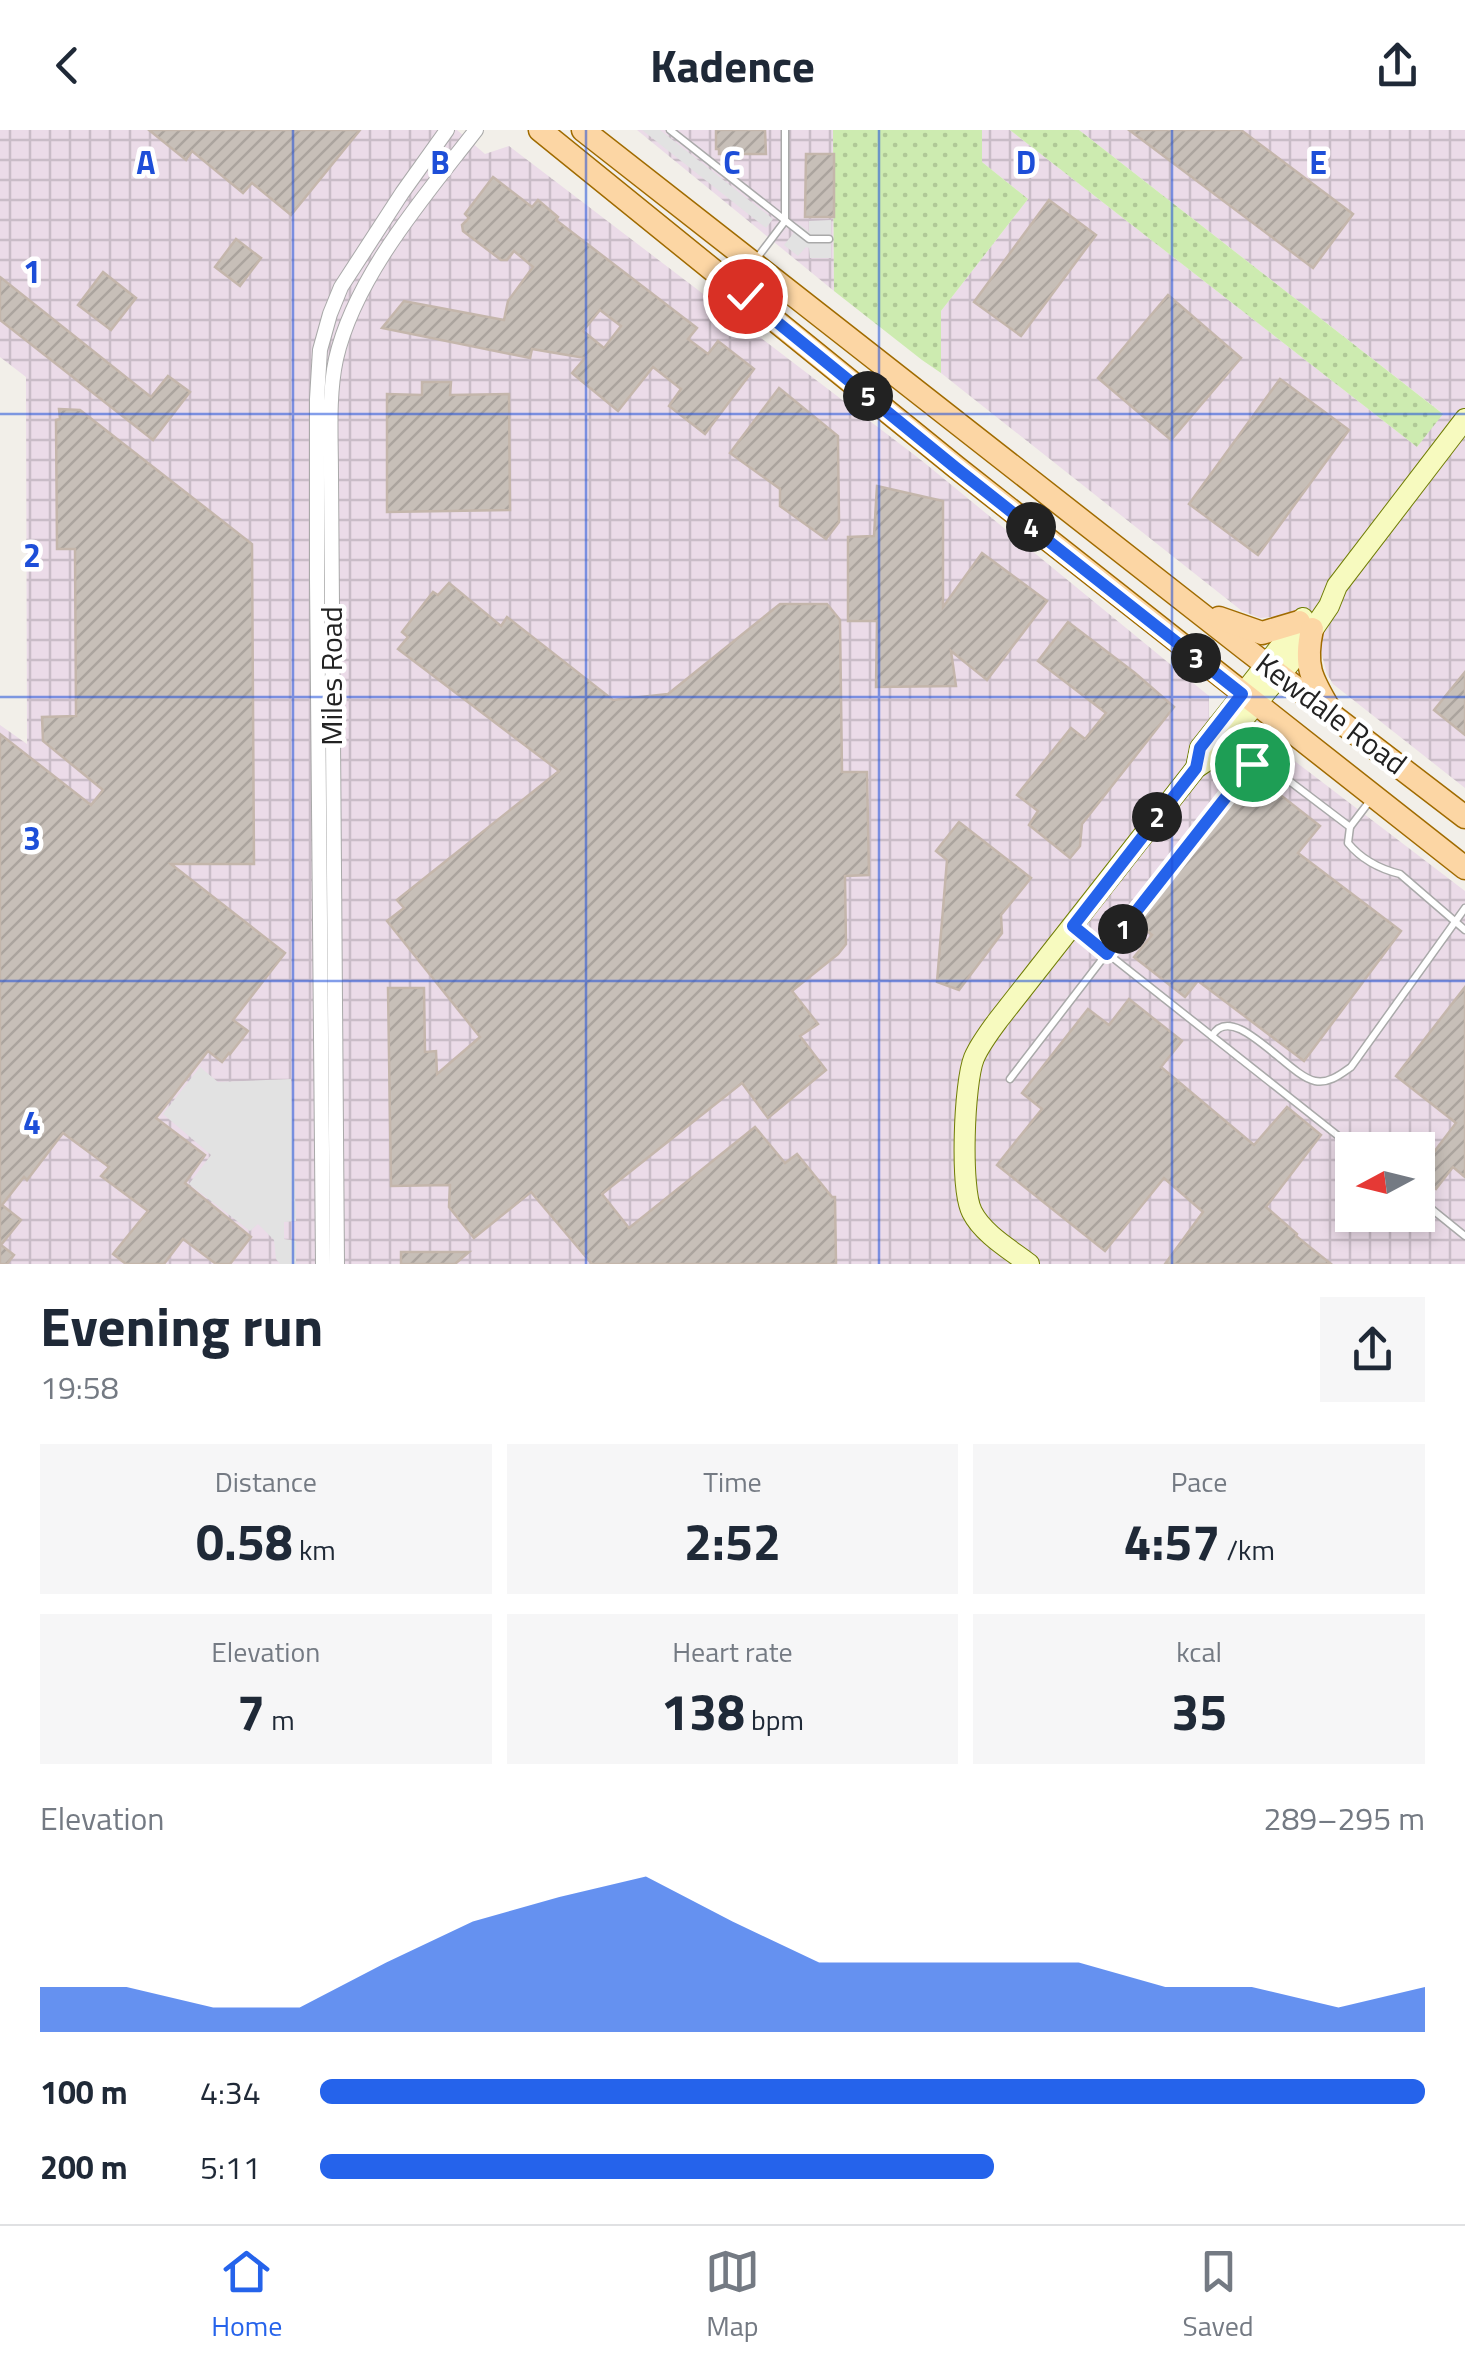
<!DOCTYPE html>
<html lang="en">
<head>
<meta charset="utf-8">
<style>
  body { margin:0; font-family:"Titillium Web",sans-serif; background:#f6f6f7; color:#1f2937; height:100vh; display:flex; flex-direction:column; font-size:38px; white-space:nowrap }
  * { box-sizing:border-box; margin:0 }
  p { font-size:32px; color:#747a83 }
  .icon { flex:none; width:55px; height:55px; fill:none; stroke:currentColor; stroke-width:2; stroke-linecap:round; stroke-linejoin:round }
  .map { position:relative; height:1134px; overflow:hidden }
  .panel { display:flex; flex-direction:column; background:#fff; flex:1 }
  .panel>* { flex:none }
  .needle { width:65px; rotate:263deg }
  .controls { position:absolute; left:1335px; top:1002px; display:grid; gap:20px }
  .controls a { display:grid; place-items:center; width:100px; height:100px; border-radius:0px; background:#fff; box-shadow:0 5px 15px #0003; font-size:50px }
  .pin { position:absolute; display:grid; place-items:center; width:85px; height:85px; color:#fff; margin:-42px; border:5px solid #fff; border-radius:50%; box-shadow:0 2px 10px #0007 }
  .km { position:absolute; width:50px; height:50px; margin:-25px; border-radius:50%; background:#222; color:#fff; font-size:28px; line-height:50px; text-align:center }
  .round { display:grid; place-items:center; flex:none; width:105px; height:105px; border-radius:0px; background:#f6f6f7 }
  .overview { display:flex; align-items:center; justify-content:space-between; height:170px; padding:0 40px }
  h1 { font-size:55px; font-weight:700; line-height:75px }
  .figures { display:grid; grid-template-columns:repeat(3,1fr); gap:15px; height:170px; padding:10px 40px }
  .figures div { display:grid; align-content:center; border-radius:0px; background:#f6f6f7; text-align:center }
  .figures b { font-size:50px; font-weight:700 }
  .figures small { font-size:28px; font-weight:400 }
  .figures p { font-size:28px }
  .chart { height:280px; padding:20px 40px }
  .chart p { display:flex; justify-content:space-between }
  .chart svg { width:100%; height:180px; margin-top:10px; fill:#2563eb; opacity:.7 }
  ul { padding:0 40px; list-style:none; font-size:32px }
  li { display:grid; grid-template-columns:160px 120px 1fr; align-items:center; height:75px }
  li i { height:25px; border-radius:12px; background:#2563eb }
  header { display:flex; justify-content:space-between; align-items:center; height:130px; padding:0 40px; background:#fff; font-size:45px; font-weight:700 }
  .tabs { display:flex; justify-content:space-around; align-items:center; height:140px; border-top:2px solid #e0e1e3; background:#fff; font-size:28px; color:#747a83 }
  .tabs a { display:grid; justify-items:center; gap:5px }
  .tabs .current { color:#2563eb }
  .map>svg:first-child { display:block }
</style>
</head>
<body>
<header><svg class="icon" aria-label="back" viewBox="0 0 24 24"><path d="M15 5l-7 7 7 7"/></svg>Kadence<svg class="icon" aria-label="share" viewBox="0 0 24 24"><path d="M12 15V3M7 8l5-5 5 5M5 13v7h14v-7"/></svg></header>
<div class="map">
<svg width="1465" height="1134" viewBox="0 0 1465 1134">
  <defs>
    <pattern id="industrial-grid" width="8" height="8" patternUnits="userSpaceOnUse" patternTransform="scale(2.5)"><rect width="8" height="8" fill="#ebdbe8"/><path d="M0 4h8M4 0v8" fill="none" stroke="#c9bcc7"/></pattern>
    <pattern id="grass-dots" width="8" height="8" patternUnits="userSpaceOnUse" patternTransform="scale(2.5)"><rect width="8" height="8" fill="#cdebb0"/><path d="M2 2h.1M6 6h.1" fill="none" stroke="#b0c997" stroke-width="1.8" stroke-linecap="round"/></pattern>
    <pattern id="building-hatch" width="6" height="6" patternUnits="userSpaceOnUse" patternTransform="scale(2.5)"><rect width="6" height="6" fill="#c7bfb8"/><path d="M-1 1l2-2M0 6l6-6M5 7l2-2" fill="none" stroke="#aba49e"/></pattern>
  </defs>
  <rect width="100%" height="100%" fill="#f2efe9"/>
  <g fill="url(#industrial-grid)" fill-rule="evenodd">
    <path d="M0 0H457L485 24 509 16 921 330 1209 566V587L1240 614 1267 610 1465 761V1134H0V595L27 614 26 247 0 227ZM1352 1020H1418V1085H1352Z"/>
    <polygon points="637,0 833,0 834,161"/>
    <polygon points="982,0 1010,0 1417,317 1442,283 1079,0 1465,0 1465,658 1333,554 1327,544 1319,514 1282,486 1260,488 1242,481 941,243 941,181 1028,69 982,32"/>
  </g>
  <g fill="url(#grass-dots)">
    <polygon points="833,0 982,0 982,32 1028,69 941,181 941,243 922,230 834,161"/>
    <polygon points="1010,0 1079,0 1443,284 1417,317"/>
  </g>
  <g fill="#e2e2e2">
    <polygon points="642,0 660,0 773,89 766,98"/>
    <polygon points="831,90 831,128 810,128 809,118 806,117 798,126 784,115 800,95 809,102 809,91"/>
    <polygon points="200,937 218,952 291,949 296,1091 284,1092 284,1109 296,1111 296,1134 280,1134 276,1129 274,1110 258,1094 250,1101 189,1054 211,1025 163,984"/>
  </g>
  <g fill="url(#building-hatch)" stroke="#c4b6ab" stroke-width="2.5" fill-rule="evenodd">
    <polygon points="149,0 360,0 291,85 252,53 243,63 192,21 186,30"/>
    <polygon points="716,0 765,0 766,24 719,24 719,19 716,19"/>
    <polygon points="1129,0 1241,0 1353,84 1313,138"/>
    <polygon points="806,24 834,24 834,87 805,87"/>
    <path d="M493 47 532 77 538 70 558 87 556 90 697 198 688 209 708 224 718 211 754 239 705 304 669 276 681 259 653 237 618 281 572 243 585 228 532 219 530 228 382 198 404 171 504 190 508 171 533 137 514 121 507 130H501L463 101 462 95 469 88 465 84ZM600 180 621 196 604 218 583 201Z"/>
    <polygon points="1049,70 1096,105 1021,206 974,172"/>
    <polygon points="236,109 261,128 240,156 215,137"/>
    <polygon points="103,142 136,168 111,200 78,175"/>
    <polygon points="0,147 151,267 168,246 190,262 153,310 0,190"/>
    <polygon points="1168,165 1241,228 1171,310 1098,248"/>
    <polygon points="1280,249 1349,300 1258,425 1189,374"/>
    <polygon points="422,252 451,252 450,265 509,264 510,380 387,382 387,264 422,265"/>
    <polygon points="779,258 838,306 839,392 826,409 780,376 780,359 730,323"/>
    <polygon points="59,279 80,280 252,414 254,734 171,734 285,823 233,890 248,901 230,924 229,923 222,932 208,921 156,988 205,1025 185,1053 251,1107 230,1134 216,1134 183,1109 164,1134 126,1134 113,1124 148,1081 101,1046 109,1037 63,1003 27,1050 24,1047 2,1075 21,1090 1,1115 14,1125 7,1134 0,1134 0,604 91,675 103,660 43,611 42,587 76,586 75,419 57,419 56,290 60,289"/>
    <polygon points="877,356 943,371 943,477 982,423 1047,471 987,550 951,521 956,556 876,557 877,491 848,491 848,407 874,406"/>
    <polygon points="449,453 501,496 507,487 613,570 668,564 780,474 827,474 840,490 842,642 867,642 869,745 845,746 846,814 838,824 792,861 818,894 800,906 826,940 768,988 742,953 602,1064 629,1098 755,997 785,1033 797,1024 832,1067 835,1067 836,1134 592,1134 531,1062 474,1108 449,1077 450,1055 391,1056 388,858 424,858 425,922 436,921 437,944 480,907 387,791 404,778 397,770 559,641 398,519 408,507 402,502 433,462 438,465"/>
    <polygon points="1068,492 1135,543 1174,577 1082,694 1080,716 1070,728 1029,695 1038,681 1017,665 1071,598 1085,609 1106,583 1038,531"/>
    <polygon points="1465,542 1465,605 1434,580"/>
    <polygon points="1243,656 1259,669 1269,656 1320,696 1298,723 1401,801 1304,931 1198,851 1185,867 1134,827 1152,805 1136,792"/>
    <polygon points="959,692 1031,748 1001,785 1002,803 959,860 937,852 947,730 936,721"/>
    <polygon points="1465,857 1465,1047 1453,1037 1436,1059 1418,1043 1456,993 1396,946"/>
    <polygon points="1129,869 1182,911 1161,937 1254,1015 1287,977 1321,1005 1266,1077 1297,1104 1296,1106 1331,1134 1165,1134 1203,1082 1164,1048 1105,1121 997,1035 1042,979 1022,963 1088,879 1109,895"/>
    <polygon points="401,1122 469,1122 455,1134 401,1134"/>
  </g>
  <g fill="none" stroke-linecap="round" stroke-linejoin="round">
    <defs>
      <g id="lane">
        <polyline points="670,0 809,109 829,109"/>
        <polyline points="757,128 785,91 785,0"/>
        <path d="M1350 697 1348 713C1361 729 1380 739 1400 744L1465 800"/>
        <polyline points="1074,797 1356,1020"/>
        <path d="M1212 906C1233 869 1288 946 1315 951 1329 954 1341 944 1351 937L1465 778"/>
        <polyline points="1010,949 1107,823 1131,788 1252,634 1263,631 1350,697 1372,668"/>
        <polyline points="1418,1068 1465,1106"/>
      </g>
      <g id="street">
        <polyline points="323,1134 317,449 317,269 320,220 330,184 341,157 402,63 447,0"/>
        <path d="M337 1134 331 345C331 307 328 266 336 229 355 146 425 66 476 0"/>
      </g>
      <g id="secondary">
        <polyline points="1196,638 1200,618 1303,488"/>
        <path d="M1029 1134C1011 1120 983 1104 972 1082 960 1059 964 953 974 928 980 914 990 901 999 889L1196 638 1211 628 1290 533 1329 476 1337 456 1465 289"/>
      </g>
      <g id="primary">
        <polyline points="540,0 956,337 1465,738"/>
        <polyline points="583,0 1247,520 1465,687"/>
        <polyline points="1219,488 1262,503 1299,492"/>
        <path d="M1312 499C1304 536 1311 548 1330 580"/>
      </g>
    </defs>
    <use href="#lane" stroke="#a9a9a9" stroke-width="9"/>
    <use href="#street" stroke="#a9a9a9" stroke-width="16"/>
    <use href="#secondary" stroke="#707d05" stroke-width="22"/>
    <use href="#primary" stroke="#a06b00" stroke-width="25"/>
    <use href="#lane" stroke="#fff" stroke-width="6"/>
    <use href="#street" stroke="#fff" stroke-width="14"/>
    <use href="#secondary" stroke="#f7fabf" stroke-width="20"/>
    <use href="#primary" stroke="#fcd6a4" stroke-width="22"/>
  </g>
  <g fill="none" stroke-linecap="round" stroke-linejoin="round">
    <defs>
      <polyline id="route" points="745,166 956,338 1242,564 1200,618 1196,638 1073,796 1107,824 1131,788 1252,634"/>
    </defs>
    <use href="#route" stroke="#fff" stroke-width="20"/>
    <use href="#route" stroke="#2563eb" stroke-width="12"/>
  </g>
  <path fill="none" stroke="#1d4ed8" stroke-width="2.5" stroke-opacity="0.55" d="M293 0V1134M586 0V1134M879 0V1134M1172 0V1134M0 284H1465M0 567H1465M0 851H1465"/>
  <g text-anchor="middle" stroke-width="9" stroke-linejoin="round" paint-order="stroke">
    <g font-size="30" fill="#222" stroke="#fff">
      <text transform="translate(332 546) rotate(-90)" y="10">Miles Road</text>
      <text transform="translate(1331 584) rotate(37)" y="10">Kewdale Road</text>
    </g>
  </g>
  <g font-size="32" text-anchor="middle" font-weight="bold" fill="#1d4ed8" stroke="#fff" stroke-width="9" stroke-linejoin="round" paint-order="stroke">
    <text x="146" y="44">A</text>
    <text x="440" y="44">B</text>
    <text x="732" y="44">C</text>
    <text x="1026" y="44">D</text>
    <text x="1318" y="44">E</text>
    <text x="32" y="153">1</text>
    <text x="32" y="437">2</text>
    <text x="32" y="720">3</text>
    <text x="32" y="1004">4</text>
  </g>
</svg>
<div class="controls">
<a><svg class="needle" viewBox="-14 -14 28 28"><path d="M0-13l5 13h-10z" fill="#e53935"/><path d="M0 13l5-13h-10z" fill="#747a83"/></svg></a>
</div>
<div class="pin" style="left:1252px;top:634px;background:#1e9e55"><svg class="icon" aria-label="arrive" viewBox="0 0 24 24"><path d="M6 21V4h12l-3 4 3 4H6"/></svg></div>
<div class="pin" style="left:745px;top:166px;background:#d93025"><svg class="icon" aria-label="check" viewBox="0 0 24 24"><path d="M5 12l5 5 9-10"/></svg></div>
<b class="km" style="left:1123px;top:799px">1</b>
<b class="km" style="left:1157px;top:687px">2</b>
<b class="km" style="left:1196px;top:528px">3</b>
<b class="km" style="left:1031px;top:397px">4</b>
<b class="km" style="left:868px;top:266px">5</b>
</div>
<section class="panel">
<div class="overview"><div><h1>Evening run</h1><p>19:58</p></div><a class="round"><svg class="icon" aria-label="share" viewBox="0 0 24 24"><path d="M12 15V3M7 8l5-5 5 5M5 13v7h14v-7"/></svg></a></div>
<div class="figures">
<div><p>Distance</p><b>0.58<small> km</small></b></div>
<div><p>Time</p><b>2:52</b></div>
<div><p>Pace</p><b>4:57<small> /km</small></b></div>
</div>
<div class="figures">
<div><p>Elevation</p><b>7<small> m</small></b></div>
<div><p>Heart rate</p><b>138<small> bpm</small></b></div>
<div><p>kcal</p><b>35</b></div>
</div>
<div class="chart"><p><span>Elevation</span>289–295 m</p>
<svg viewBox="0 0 160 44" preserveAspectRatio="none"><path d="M0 44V33L10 33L20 38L30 38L40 27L50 17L60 11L70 6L80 17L90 27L100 27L110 27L120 27L130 33L140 33L150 38L160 33V44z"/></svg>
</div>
<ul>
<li><b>100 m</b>4:34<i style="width:100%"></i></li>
<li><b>200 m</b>5:11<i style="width:61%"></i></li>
</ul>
</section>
<nav class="tabs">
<a class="current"><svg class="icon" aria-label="home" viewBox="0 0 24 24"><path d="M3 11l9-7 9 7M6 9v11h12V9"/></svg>Home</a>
<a><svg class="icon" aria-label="map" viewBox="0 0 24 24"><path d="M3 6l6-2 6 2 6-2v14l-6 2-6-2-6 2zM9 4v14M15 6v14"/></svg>Map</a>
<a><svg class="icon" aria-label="saved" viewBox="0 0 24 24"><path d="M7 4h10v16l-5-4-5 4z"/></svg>Saved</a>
</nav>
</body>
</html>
